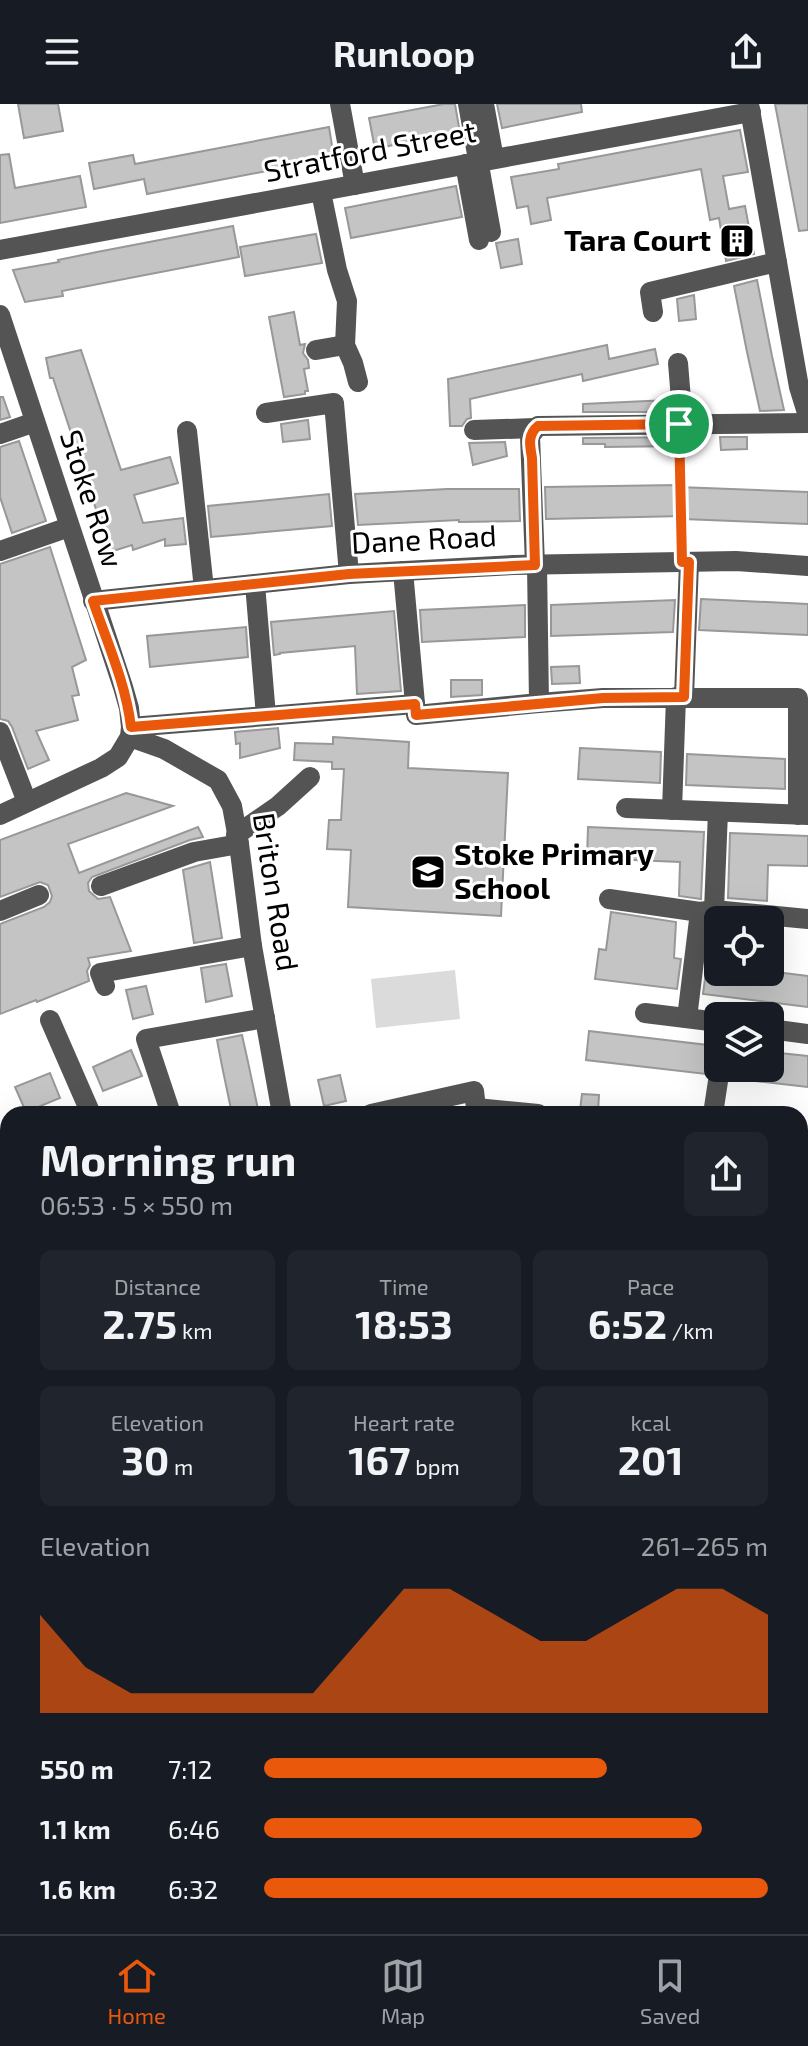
<!DOCTYPE html>
<html lang="en">
<head>
<meta charset="utf-8">
<style>
  body { margin:0; font-family:"Exo 2",sans-serif; background:#20242c; color:#f1f3f6; height:100vh; display:flex; flex-direction:column; font-size:30px; white-space:nowrap }
  * { box-sizing:border-box; margin:0 }
  p { font-size:26px; color:#9ea1a6 }
  .icon { flex:none; width:44px; height:44px; fill:none; stroke:currentColor; stroke-width:2; stroke-linecap:round; stroke-linejoin:round }
  .map { position:relative; flex:1; overflow:hidden }
  .side { position:absolute; left:0px; top:1002px; width:808px; height:828px; display:flex; flex-direction:column; background:#171b24; border-radius:24px 24px 0 0; box-shadow:0 8px 32px #0002 }
  .side>* { flex:none }
  .controls { position:absolute; left:704px; top:802px; display:grid; gap:16px }
  .controls a { display:grid; place-items:center; width:80px; height:80px; border-radius:12px; background:#171b24; box-shadow:0 8px 32px #0002; font-size:40px }
  .pin { position:absolute; display:grid; place-items:center; width:68px; height:68px; color:#fff; margin:-34px; border:4px solid #fff; border-radius:50%; box-shadow:0 2px 8px #0007 }
  .round { display:grid; place-items:center; flex:none; width:84px; height:84px; border-radius:12px; background:#20242c }
  .head { display:flex; align-items:center; justify-content:space-between; height:136px; padding:0 40px }
  h1 { font-size:44px; font-weight:700; line-height:60px }
  .stats { display:grid; grid-template-columns:repeat(3,1fr); gap:12px; height:136px; padding:8px 40px }
  .stats div { display:grid; align-content:center; border-radius:12px; background:#20242c; text-align:center }
  .stats b { font-size:40px; font-weight:700 }
  .stats small { font-size:22px; font-weight:400 }
  .stats p { font-size:22px }
  .chart { height:224px; padding:16px 40px }
  .chart p { display:flex; justify-content:space-between }
  .chart svg { width:100%; height:144px; margin-top:8px; fill:#ea580c; opacity:.7 }
  ul { padding:0 40px; list-style:none; font-size:26px }
  li { display:grid; grid-template-columns:128px 96px 1fr; align-items:center; height:60px }
  li i { height:20px; border-radius:10px; background:#ea580c }
  header { display:flex; justify-content:space-between; align-items:center; height:104px; padding:0 40px; background:#171b24; font-size:36px; font-weight:700 }
  .menu { display:flex; justify-content:space-around; align-items:center; height:112px; border-top:2px solid #363941; background:#171b24; font-size:22px; color:#9ea1a6 }
  .menu a { display:grid; justify-items:center; gap:4px }
  .menu .selected { color:#ea580c }
  .map>svg:first-child { display:block }
</style>
</head>
<body>
<header><svg class="icon" aria-label="menu" viewBox="0 0 24 24"><path d="M4 6h16M4 12h16M4 18h16"/></svg>Runloop<svg class="icon" aria-label="share" viewBox="0 0 24 24"><path d="M12 15V3M7 8l5-5 5 5M5 13v7h14v-7"/></svg></header>
<div class="map">
<svg width="808" height="1830" viewBox="0 0 808 1830">
  <rect width="100%" height="100%" fill="#fff"/>
  <polygon fill="#dbdbdb" points="455,866 460,915 376,924 371,875"/>
  <g fill="#c4c4c4" stroke="#989898" stroke-width="2">
    <polygon points="18,0 58,0 63,27 24,34"/>
    <polygon points="444,0 455,0 460,29 416,36 375,45 369,14"/>
    <polygon points="497,0 581,0 582,8 502,24"/>
    <polygon points="775,0 808,0 808,126 799,127"/>
    <polygon points="329,23 334,54 147,90 144,75 94,85 89,59 133,51 135,60"/>
    <polygon points="740,26 748,68 723,72 729,105 745,102 754,150 726,157 719,114 710,116 701,65 547,94 551,116 531,120 528,102 517,104 511,73 559,65 558,60"/>
    <polygon points="9,50 15,84 80,72 86,103 0,119 0,51"/>
    <polygon points="456,82 462,113 351,134 345,104"/>
    <polygon points="233,122 239,153 62,187 63,192 25,198 13,166 59,158 58,156 97,148"/>
    <polygon points="316,130 322,159 245,172 240,143"/>
    <polygon points="518,135 522,160 501,164 496,139"/>
    <polygon points="757,176 772,252 784,306 760,307 747,248 734,182"/>
    <polygon points="694,191 696,215 679,217 677,195"/>
    <polygon points="294,208 300,241 305,240 303,249 308,256 309,264 304,265 308,287 305,287 305,290 284,293 269,213"/>
    <polygon points="607,241 609,255 655,245 658,260 583,277 582,270 470,295 471,314 467,315 462,322 450,322 448,275"/>
    <polygon points="81,246 121,366 170,353 178,379 134,391 143,419 183,414 186,440 165,442 165,435 133,446 132,441 110,448 53,274 50,274 46,254"/>
    <polygon points="0,293 3,293 10,313 0,316"/>
    <polygon points="668,296 669,308 583,308 583,300"/>
    <polygon points="308,316 310,335 283,338 281,320"/>
    <polygon points="700,333 701,343 683,344 683,342 605,343 605,340 583,340 583,334"/>
    <polygon points="720,333 747,333 747,345 721,346"/>
    <polygon points="19,337 46,417 12,429 0,393 0,343"/>
    <polygon points="505,338 507,352 473,361 469,339"/>
    <polygon points="678,381 678,383 808,388 808,420 684,415 685,412 546,415 545,383"/>
    <polygon points="447,385 519,385 520,417 459,418 459,416 358,421 355,390"/>
    <polygon points="329,390 332,422 211,433 208,402"/>
    <polygon points="50,443 86,556 72,563 79,591 72,592 78,616 36,627 49,656 28,665 12,623 8,617 0,615 0,460"/>
    <polygon points="701,495 808,500 808,531 699,526"/>
    <polygon points="675,496 673,528 551,532 551,501"/>
    <polygon points="525,501 525,533 422,538 420,506"/>
    <polygon points="394,507 401,587 357,590 355,542 280,549 280,550 274,551 271,518"/>
    <polygon points="246,523 248,553 150,563 147,532"/>
    <polygon points="579,562 580,579 552,580 551,563"/>
    <polygon points="451,576 482,576 482,591 451,593"/>
    <polygon points="278,624 280,644 240,654 240,639 236,640 235,628"/>
    <polygon points="333,633 409,638 408,664 508,669 501,812 348,803 351,746 327,745 329,716 341,716 344,665 332,665 332,658 294,656 295,639 333,640"/>
    <polygon points="580,644 661,648 660,679 578,675"/>
    <polygon points="687,650 785,655 785,685 686,681"/>
    <polygon points="126,689 173,702 68,740 79,769 198,723 203,733 190,736 92,773 88,779 89,787 98,795 110,793 131,847 88,854 90,861 87,867 89,877 37,898 36,896 0,910 0,820 44,803 50,798 52,792 48,781 40,778 0,793 0,736"/>
    <polygon points="588,723 704,728 701,795 679,792 680,758 587,754"/>
    <polygon points="730,729 808,732 808,762 768,761 767,797 728,794"/>
    <polygon points="210,758 222,834 194,839 183,766"/>
    <polygon points="611,808 676,818 674,854 681,855 677,885 595,875 599,845 606,846"/>
    <polygon points="226,860 232,892 206,898 201,864"/>
    <polygon points="707,860 718,861 718,868 776,868 808,872 808,903 703,890"/>
    <polygon points="146,882 153,910 133,915 126,886"/>
    <polygon points="589,927 716,942 715,952 709,957 706,970 586,956"/>
    <polygon points="242,931 248,958 259,1010 232,1010 222,962 217,936"/>
    <polygon points="131,946 142,972 103,987 93,963"/>
    <polygon points="770,948 808,952 808,983 738,975 738,964 770,964"/>
    <polygon points="50,969 60,994 26,1008 15,983"/>
    <polygon points="340,971 346,997 324,1002 318,976"/>
    <polygon points="582,990 599,991 598,1008 580,1006"/>
  </g>
  <g fill="none" stroke-linecap="round" stroke-linejoin="round">
    <defs>
      <g id="highway">
        <polyline points="800,1469 808,1471"/>
        <polyline points="0,1520 8,1516"/>
      </g>
    </defs>
    <use href="#highway" stroke="#dbdbdb" stroke-width="28"/>
    <g stroke="#767676" stroke-width="4" stroke-dasharray="2 4" stroke-linecap="butt">
      <polyline points="680,341 681,440"/>
      <polyline points="800,1350 808,1352"/>
    </g>
    <g stroke="#545454" stroke-width="20">
      <polyline points="340,0 355,81"/>
      <polyline points="468,0 491,128"/>
      <polyline points="484,0 494,55"/>
      <polyline points="749,0 799,283 808,312"/>
      <polyline points="465,60 479,136"/>
      <polyline points="321,88 337,166 347,197 345,241 353,259 358,278"/>
      <polyline points="0,146 751,8"/>
      <polyline points="653,208 650,188 777,158"/>
      <polyline points="0,211 123,583 129,604 131,623 130,633 118,653 101,664 0,711"/>
      <polyline points="316,246 345,241"/>
      <polyline points="678,259 683,320"/>
      <polyline points="266,309 334,299 349,470"/>
      <polyline points="474,326 535,324"/>
      <polyline points="187,327 204,485"/>
      <polyline points="0,330 35,318"/>
      <polyline points="0,447 69,423"/>
      <polyline points="535,461 530,332 538,322 808,319"/>
      <polyline points="403,467 416,611 539,599 537,461"/>
      <polyline points="255,480 266,612"/>
      <polyline points="93,497 349,470 514,461 736,457 808,462"/>
      <polyline points="684,593 689,458"/>
      <polyline points="539,599 603,594 798,594 798,711"/>
      <polyline points="131,623 415,600"/>
      <polyline points="0,628 27,698"/>
      <polyline points="130,633 164,645 218,676 232,702 239,740 252,842 282,1010"/>
      <polyline points="626,704 808,711"/>
      <polyline points="672,706 676,593"/>
      <polyline points="236,731 278,702 310,673"/>
      <polyline points="101,782 194,748 239,740"/>
      <polyline points="609,795 700,808 687,914"/>
      <polyline points="714,806 808,815"/>
      <polyline points="0,807 39,791"/>
      <polyline points="700,808 714,806 718,708"/>
      <polyline points="105,882 100,869 252,842"/>
      <polyline points="645,909 718,918"/>
      <polyline points="50,916 91,1010"/>
      <polyline points="770,925 808,930"/>
      <polyline points="171,1010 146,935 265,914"/>
      <polyline points="371,1010 474,987 476,1004"/>
      <polyline points="475,1010 476,1004 538,1010"/>
      <polyline points="713,1010 720,964"/>
      <polyline points="800,1041 808,1042"/>
      <polyline points="800,1169 808,1170"/>
      <polyline points="800,1292 808,1293"/>
      <polyline points="800,1550 808,1590"/>
      <polyline points="0,1593 8,1597"/>
      <polyline points="392,1822 397,1830"/>
      <polyline points="690,1822 690,1830"/>
      <polyline points="123,1830 126,1822"/>
    </g>
    <use href="#highway" stroke="#000" stroke-width="24"/>
  </g>
  <g fill="none" stroke-linecap="round" stroke-linejoin="round">
    <defs>
      <path id="route" d="M679 320 682 458H689L684 593 603 594 416 611 415 600 131 623C126 580 107 538 93 497L349 470 535 461 532 354C530 342 527 331 538 322Z"/>
    </defs>
    <use href="#route" stroke="#fff" stroke-width="16"/>
    <use href="#route" stroke="#ea580c" stroke-width="10"/>
  </g>
  <defs>
    <symbol id="building-square" viewBox="-11 -11 22 22"><rect x="-9" y="-9" width="18" height="18" rx="4" fill="#000" stroke="#fff"/><path d="M-4-6H4V6H1V3H-1V6H-4ZM-2.5-4.3h1.7v1.8h-1.7ZM.8-4.3h1.7v1.8H.8ZM-2.5-1h1.7V.8h-1.7ZM.8-1h1.7V.8H.8Z" fill="#fff"/></symbol>
    <symbol id="school-square" viewBox="-11 -11 22 22"><rect x="-9" y="-9" width="18" height="18" rx="4" fill="#000" stroke="#fff"/><path d="M0-5L7-2L0 1L-7-2ZM-4 1L0 2.5L4 1V4Q0 6-4 4Z" fill="#fff"/></symbol>
  </defs>
  <g fill-rule="evenodd">
    <use href="#building-square" x="717" y="117" width="40" height="40"/>
    <use href="#school-square" x="408" y="748" width="40" height="40"/>
  </g>
  <g text-anchor="middle" stroke-width="6" stroke-linejoin="round" paint-order="stroke">
    <g font-size="30" fill="#000" stroke="#fff">
      <text transform="translate(370 48) rotate(-11)" y="10">Stratford Street</text>
      <text transform="translate(91 395) rotate(72)" y="10">Stoke Row</text>
      <text transform="translate(424 436) rotate(-3)" y="10">Dane Road</text>
      <text transform="translate(275 788) rotate(81)" y="10">Briton Road</text>
    </g>
    <g font-size="30" font-weight="bold" fill="#000" stroke="#fff" text-anchor="end">
      <text x="711" y="147">Tara Court</text>
      <text x="454" y="761" text-anchor="start">Stoke Primary<tspan x="454" dy="34">School</tspan></text>
    </g>
  </g>
</svg>
<div class="controls">
<a><svg class="icon" aria-label="locate" viewBox="0 0 24 24"><circle cx="12" cy="12" r="6"/><path d="M12 2v4M12 18v4M2 12h4M18 12h4"/></svg></a>
<a><svg class="icon" aria-label="layers" viewBox="0 0 24 24"><path d="M12 4l9 5-9 5-9-5zM3 14l9 5 9-5"/></svg></a>
</div>
<div class="pin" style="left:679px;top:320px;background:#1e9e55"><svg class="icon" aria-label="arrive" viewBox="0 0 24 24"><path d="M6 21V4h12l-3 4 3 4H6"/></svg></div>
<section class="side">
<div class="head"><div><h1>Morning run</h1><p>06:53 · 5 × 550 m</p></div><a class="round"><svg class="icon" aria-label="share" viewBox="0 0 24 24"><path d="M12 15V3M7 8l5-5 5 5M5 13v7h14v-7"/></svg></a></div>
<div class="stats">
<div><p>Distance</p><b>2.75<small> km</small></b></div>
<div><p>Time</p><b>18:53</b></div>
<div><p>Pace</p><b>6:52<small> /km</small></b></div>
</div>
<div class="stats">
<div><p>Elevation</p><b>30<small> m</small></b></div>
<div><p>Heart rate</p><b>167<small> bpm</small></b></div>
<div><p>kcal</p><b>201</b></div>
</div>
<div class="chart"><p><span>Elevation</span>261–265 m</p>
<svg viewBox="0 0 160 44" preserveAspectRatio="none"><path d="M0 44V14L10 30L20 38L30 38L40 38L50 38L60 38L70 22L80 6L90 6L100 14L110 22L120 22L130 14L140 6L150 6L160 14V44z"/></svg>
</div>
<ul>
<li><b>550 m</b>7:12<i style="width:68%"></i></li>
<li><b>1.1 km</b>6:46<i style="width:87%"></i></li>
<li><b>1.6 km</b>6:32<i style="width:100%"></i></li>
</ul>
</section>
</div>
<nav class="menu">
<a class="selected"><svg class="icon" aria-label="home" viewBox="0 0 24 24"><path d="M3 11l9-7 9 7M6 9v11h12V9"/></svg>Home</a>
<a><svg class="icon" aria-label="map" viewBox="0 0 24 24"><path d="M3 6l6-2 6 2 6-2v14l-6 2-6-2-6 2zM9 4v14M15 6v14"/></svg>Map</a>
<a><svg class="icon" aria-label="saved" viewBox="0 0 24 24"><path d="M7 4h10v16l-5-4-5 4z"/></svg>Saved</a>
</nav>
</body>
</html>
